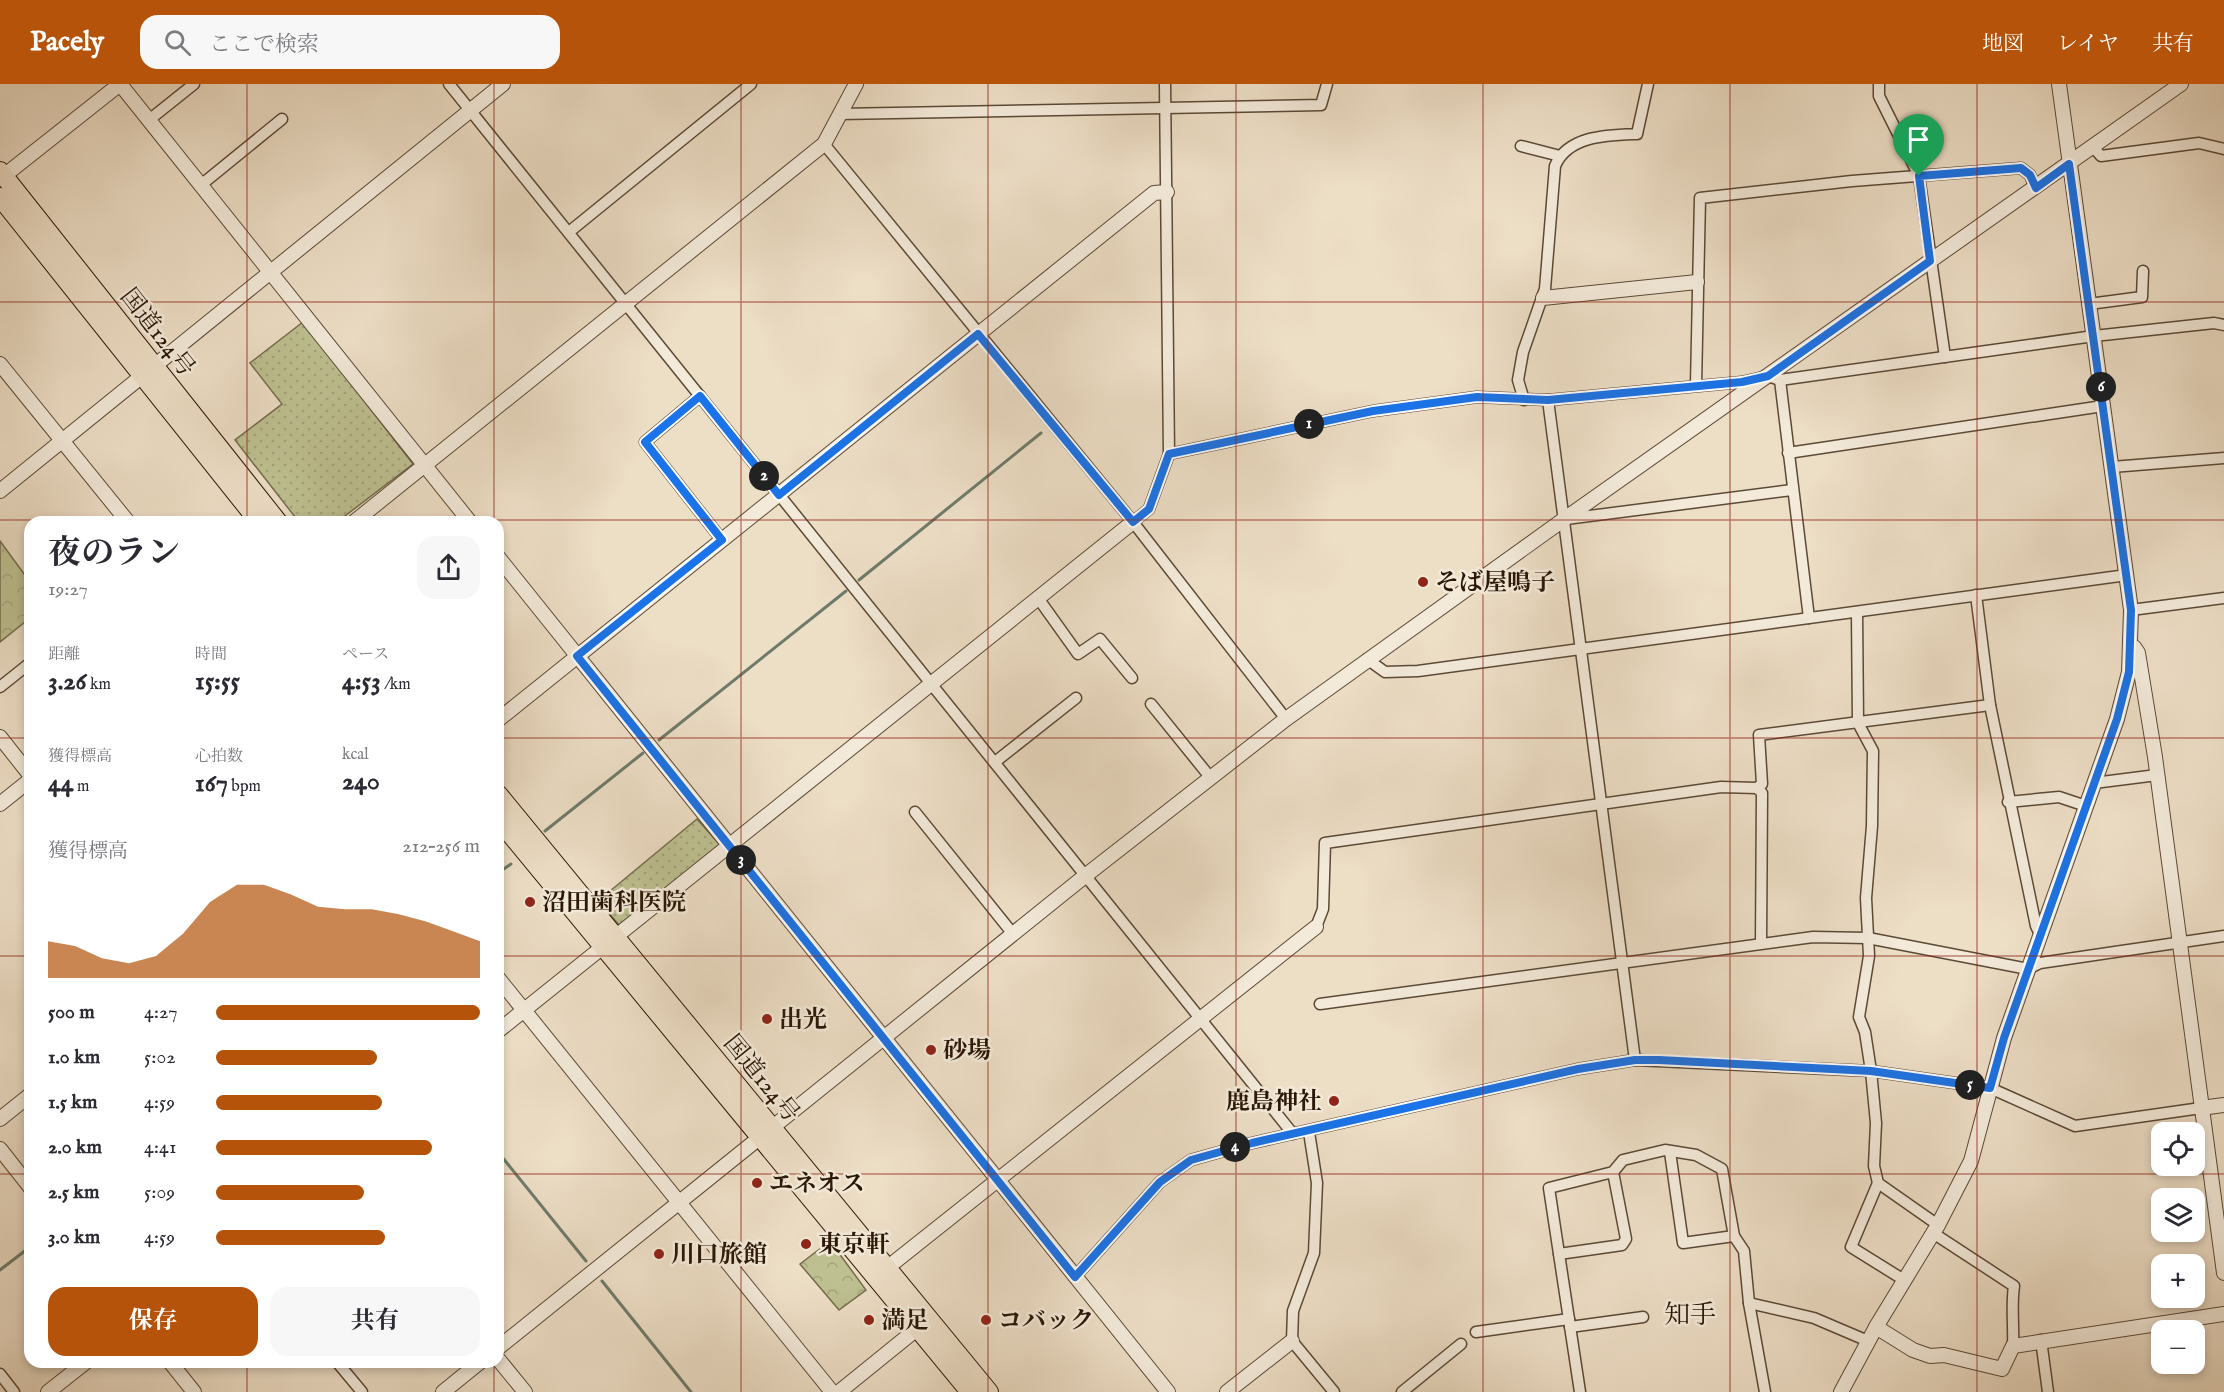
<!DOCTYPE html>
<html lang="ja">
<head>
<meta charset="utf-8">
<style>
  body { margin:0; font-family:"IM FELL English","Noto Serif JP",serif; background:#f7f7f7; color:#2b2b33; height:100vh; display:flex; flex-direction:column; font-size:22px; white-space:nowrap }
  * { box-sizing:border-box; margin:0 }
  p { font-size:20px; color:#7c7c81 }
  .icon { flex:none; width:33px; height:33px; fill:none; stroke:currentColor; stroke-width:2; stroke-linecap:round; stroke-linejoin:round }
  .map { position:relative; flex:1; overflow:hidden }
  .side { position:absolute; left:24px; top:432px; width:480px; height:852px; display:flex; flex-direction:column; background:#fff; border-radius:18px; box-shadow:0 3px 9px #0003 }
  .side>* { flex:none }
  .fabs { position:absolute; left:2151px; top:1038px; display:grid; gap:12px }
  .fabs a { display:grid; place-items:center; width:54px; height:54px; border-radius:12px; background:#fff; box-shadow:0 3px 9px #0003; font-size:30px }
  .pin { position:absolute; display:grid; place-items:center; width:51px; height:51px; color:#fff; margin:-62px -26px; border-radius:50% 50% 50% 0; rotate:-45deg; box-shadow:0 0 6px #0007 }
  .pin .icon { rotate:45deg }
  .km { position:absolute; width:30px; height:30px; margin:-15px; border-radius:50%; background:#222; color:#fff; font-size:16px; line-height:30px; text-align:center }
  .round { display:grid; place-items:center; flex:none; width:63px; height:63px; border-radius:18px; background:#f7f7f7 }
  .overview { display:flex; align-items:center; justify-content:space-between; height:102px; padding:0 24px }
  h1 { font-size:33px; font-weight:700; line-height:45px }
  .stats { display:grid; grid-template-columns:repeat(3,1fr); gap:9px; height:102px; padding:6px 24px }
  .stats div { display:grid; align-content:center }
  .stats b { font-size:26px; font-weight:700 }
  .stats small { font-size:16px; font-weight:400 }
  .stats p { font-size:16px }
  .chart { height:168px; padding:12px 24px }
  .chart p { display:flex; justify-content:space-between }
  .chart svg { width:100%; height:108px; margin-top:6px; fill:#b45309; opacity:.7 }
  .action { display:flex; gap:12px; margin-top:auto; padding:12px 24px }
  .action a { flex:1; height:69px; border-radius:18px; background:#b45309; color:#fff; font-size:24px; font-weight:700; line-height:69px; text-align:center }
  .action a+a { background:#f7f7f7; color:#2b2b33 }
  ul { padding:0 24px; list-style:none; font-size:20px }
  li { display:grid; grid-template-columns:96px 72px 1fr; align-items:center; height:45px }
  li i { height:15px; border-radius:8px; background:#b45309 }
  header { display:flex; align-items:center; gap:36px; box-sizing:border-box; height:84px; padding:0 30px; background:#b45309; color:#fff }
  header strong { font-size:28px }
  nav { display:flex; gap:33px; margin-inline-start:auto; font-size:21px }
  .search { width:420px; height:54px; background:#f7f7f7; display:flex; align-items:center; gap:15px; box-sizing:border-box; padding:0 21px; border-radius:18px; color:#7c7c81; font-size:22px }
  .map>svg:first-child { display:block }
</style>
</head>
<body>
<header>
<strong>Pacely</strong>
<div class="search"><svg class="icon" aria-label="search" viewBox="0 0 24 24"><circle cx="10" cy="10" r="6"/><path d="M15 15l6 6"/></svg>ここで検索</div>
<nav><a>地図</a><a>レイヤ</a><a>共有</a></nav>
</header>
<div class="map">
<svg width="2224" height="1308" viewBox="0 0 2224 1308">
  <defs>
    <pattern id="green-dots" width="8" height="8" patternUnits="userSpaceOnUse" patternTransform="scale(1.5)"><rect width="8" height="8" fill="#bec091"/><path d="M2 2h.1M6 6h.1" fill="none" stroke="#a3a47c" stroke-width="1.8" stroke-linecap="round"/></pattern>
    <pattern id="forest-crowns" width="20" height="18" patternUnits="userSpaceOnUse" patternTransform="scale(1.5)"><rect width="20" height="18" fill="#bec091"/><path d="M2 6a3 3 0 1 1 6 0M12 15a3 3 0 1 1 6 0" fill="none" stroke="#a3a47c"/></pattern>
  </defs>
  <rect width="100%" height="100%" fill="#eddec6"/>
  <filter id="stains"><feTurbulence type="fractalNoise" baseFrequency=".00333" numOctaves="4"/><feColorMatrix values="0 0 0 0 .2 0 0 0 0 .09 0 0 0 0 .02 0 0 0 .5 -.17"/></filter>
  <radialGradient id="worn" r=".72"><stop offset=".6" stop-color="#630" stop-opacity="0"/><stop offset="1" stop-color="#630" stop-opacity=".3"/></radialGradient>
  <g fill="url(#green-dots)" stroke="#746c4c" stroke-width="1.5">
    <polygon points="303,238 413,380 337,438 299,438 235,356 282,320 250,279"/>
    <polygon points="697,735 720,761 621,843 598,817"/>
  </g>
  <g fill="url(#forest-crowns)" stroke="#746c4c" stroke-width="1.5">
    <polygon points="0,457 30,498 30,534 0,558"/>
    <polygon points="830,1157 866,1206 839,1226 800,1180"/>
  </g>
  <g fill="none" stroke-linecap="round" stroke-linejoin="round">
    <g stroke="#6e7b6b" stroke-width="3">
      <polyline points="859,496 1041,349"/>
      <polyline points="659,656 846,507"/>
      <polyline points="545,747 643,669"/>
      <polyline points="498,789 511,780"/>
      <polyline points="498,1068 586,1177"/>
      <polyline points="0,1186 30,1163"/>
      <polyline points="602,1197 691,1308"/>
    </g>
    <defs>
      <g id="minor">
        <polyline points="449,0 1293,1050"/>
        <polyline points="1879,0 1879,12 1919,92 1945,273"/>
        <polyline points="839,30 1321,21 1327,0"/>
        <polyline points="149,36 194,0"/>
        <polyline points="824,60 1133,438 1286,635"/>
        <polyline points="1521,62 1560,72"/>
        <polyline points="2093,63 2101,72 2199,59 2224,65"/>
        <polyline points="201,101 282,35"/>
        <polyline points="569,148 751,0"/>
        <polyline points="2089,220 2142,213 2143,187"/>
        <polyline points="1780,296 1809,534"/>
        <polyline points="1696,301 1700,114 1852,97 2021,84 2030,91 2035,104"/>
        <polyline points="700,312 645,358 722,456"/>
        <path d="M1524 316 1518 296 1523 268 1545 205 1555 82C1568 51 1609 51 1637 50L1648 0"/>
        <polyline points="1548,316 1635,976"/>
        <polyline points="1788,369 2103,322"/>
        <polyline points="1169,370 1373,327 1477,313 1548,316 1742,298 1768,292 1780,296 2094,252 2214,239 2224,241"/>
        <polyline points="2112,383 2224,374"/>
        <polyline points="1566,435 1792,406"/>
        <polyline points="1133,438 1149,425 1169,370 1165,0"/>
        <polyline points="1976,511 1990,621 2036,842 2040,850"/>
        <polyline points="1038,514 1078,570 1100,555 1132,594"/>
        <polyline points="2131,526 2224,514"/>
        <polyline points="1857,528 1858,639 1873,667 1872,742 1866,814 1869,872 1859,933 1865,948 1871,987 1876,1039 1874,1082 1878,1099 1938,1141"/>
        <polyline points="1367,575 1385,588 1418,587 2127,491"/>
        <polyline points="0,603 30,579"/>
        <polyline points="1151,620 1210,693"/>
        <polyline points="995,678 1076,614"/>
        <polyline points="2094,699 2157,691"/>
        <polyline points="1757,704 1762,700 1759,651 1990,621"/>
        <polyline points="2008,718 2059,713 2086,722"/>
        <polyline points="915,728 1013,850"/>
        <polyline points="1316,843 1323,825 1325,759 1721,703 1757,704 1762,709 1761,858"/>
        <polyline points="1320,920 1813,853 1868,854 2028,885 2040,879 2224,852"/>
        <polyline points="1309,1048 1317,1099 1314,1169 1293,1227 1292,1257 1334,1308"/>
        <polyline points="1670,1068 1683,1159 1734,1152"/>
        <polyline points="1878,1099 1851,1163 1904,1196"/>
        <path d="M1933 1149 2014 1202C2011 1223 2014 1241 2013 1262"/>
        <polyline points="1559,1170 1622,1161 1626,1155 1613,1088"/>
        <polyline points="1075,1193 1160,1098 1191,1076 1252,1059 1578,985 1635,976 1871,987 1990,1004 2075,1042 2201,1024"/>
        <polyline points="1749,1219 1814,1234 1868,1257"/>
        <polyline points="1570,1243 1643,1233"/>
        <polyline points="1476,1248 1569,1235"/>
        <polyline points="2041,1256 2048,1308"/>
        <polyline points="337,1278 362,1308"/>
        <polyline points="0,1290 14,1308"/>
        <polyline points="1402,1308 1461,1260"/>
        <polyline points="1580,1308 1549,1104 1613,1088 1623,1076 1665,1066 1696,1071 1722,1085 1734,1152 1744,1167 1749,1219 1765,1308"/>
      </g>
      <g id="tertiary">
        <polyline points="120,0 470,438"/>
        <polyline points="0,95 120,0"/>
        <polyline points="1543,214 1697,198"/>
        <polyline points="0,280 128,438"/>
        <polyline points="0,407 503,0"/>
        <polyline points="354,438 824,60 856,0"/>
        <polyline points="498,473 1168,1308"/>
        <polyline points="2134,563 2138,569 2155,673 2224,1189"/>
        <polyline points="498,636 1154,109 1167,108"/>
        <polyline points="0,653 30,691"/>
        <polyline points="0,720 30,696"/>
        <polyline points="498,894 832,1308"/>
        <polyline points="498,947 1133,438"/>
        <polyline points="2201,1024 2224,1021"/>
        <polyline points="0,1035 30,1011"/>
        <polyline points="0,1065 30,1103"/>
        <polyline points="887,1184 1316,843"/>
        <polyline points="1876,1243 1913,1266 1930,1272 1944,1271 2002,1285 2013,1262 2224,1230"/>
        <polyline points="498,1264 1085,792 1286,635 1563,436 2181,0"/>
        <polyline points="498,1275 525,1308"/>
        <polyline points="170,1278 194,1308"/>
        <polyline points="48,1308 86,1278"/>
        <polyline points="443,1308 480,1278"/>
        <polyline points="839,1308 918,1244"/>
        <polyline points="1227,1308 1292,1257"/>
        <polyline points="1841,1308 1876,1243 1938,1141 1971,1077 2004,954 2117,635 2129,588 2131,526 2059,0"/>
      </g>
      <g id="trunk">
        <polyline points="0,87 278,438"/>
        <polyline points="0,113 259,438"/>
        <polyline points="498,710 989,1308"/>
        <polyline points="498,735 970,1308"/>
      </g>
    </defs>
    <use href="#minor" stroke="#5c4936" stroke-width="13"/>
    <use href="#tertiary" stroke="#5c4936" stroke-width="16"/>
    <use href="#trunk" stroke="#2b1706" stroke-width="20"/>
    <use href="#minor" stroke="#f3eada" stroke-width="10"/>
    <use href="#tertiary" stroke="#f3eada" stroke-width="14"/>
    <use href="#trunk" stroke="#eddec6" stroke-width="18"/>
  </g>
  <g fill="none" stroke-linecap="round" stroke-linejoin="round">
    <defs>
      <polygon id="route" points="2069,80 2131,526 2129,588 2117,635 2004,954 1990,1004 1871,987 1659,976 1635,976 1578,985 1252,1059 1191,1076 1160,1098 1075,1193 577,572 722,456 645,358 700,312 779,411 978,250 1133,438 1149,425 1169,370 1373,327 1477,313 1548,316 1742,298 1768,292 1930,177 1919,92 2021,84 2030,91 2036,104"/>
    </defs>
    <use href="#route" stroke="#fff" stroke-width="12"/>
    <use href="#route" stroke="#1a73e8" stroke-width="8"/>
  </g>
  <path fill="none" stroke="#8f2418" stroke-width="1.5" stroke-opacity="0.55" d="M247 0V438M494 0V438M741 0V1308M988 0V1308M1236 0V1308M1483 0V1308M1730 0V1308M1977 0V1308M0 218H2224M0 436H2224M0 654H30M498 654H2224M0 872H30M498 872H2224M0 1090H30M498 1090H2224M247 1278V1308M494 1278V1308"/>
  <g fill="#8f2418" stroke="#f3eada" stroke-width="2">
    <circle cx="1423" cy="498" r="6"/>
    <circle cx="530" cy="818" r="6"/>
    <circle cx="767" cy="935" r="6"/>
    <circle cx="931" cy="966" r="6"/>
    <circle cx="1334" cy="1017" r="6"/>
    <circle cx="757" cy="1099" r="6"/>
    <circle cx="806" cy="1160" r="6"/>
    <circle cx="659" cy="1170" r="6"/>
    <circle cx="869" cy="1236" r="6"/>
    <circle cx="986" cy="1236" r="6"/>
  </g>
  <g text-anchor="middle" stroke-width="5" stroke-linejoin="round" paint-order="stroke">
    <g font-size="24" fill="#2b1706" stroke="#f3eada">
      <text transform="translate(158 248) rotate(52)" y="8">国道124号</text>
      <text transform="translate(762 994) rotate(51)" y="8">国道124号</text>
    </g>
    <g font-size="24" font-weight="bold" fill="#2b1706" stroke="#f3eada" text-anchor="start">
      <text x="1435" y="506">そば屋鳴子</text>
      <text x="542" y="826">沼田歯科医院</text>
      <text x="779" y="943">出光</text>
      <text x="943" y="974">砂場</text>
      <text x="1322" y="1025" text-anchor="end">鹿島神社</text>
      <text x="769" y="1107">エネオス</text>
      <text x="818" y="1168">東京軒</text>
      <text x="671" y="1178">川口旅館</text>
      <text x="881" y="1244">満足</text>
      <text x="998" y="1244">コバック</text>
    </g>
    <g font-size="26" fill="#2b1706" stroke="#f3eada">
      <text x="1690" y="1239">知手</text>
    </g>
  </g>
  <rect width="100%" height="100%" filter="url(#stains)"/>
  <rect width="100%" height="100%" fill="url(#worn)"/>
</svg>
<div class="fabs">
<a><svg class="icon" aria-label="locate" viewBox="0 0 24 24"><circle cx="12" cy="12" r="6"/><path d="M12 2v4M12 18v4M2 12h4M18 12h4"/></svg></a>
<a><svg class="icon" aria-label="layers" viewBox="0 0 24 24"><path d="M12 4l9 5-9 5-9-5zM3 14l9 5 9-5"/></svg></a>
<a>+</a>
<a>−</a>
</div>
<div class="pin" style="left:1919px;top:92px;background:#1e9e55"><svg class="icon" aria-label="arrive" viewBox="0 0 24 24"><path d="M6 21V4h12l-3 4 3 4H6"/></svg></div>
<b class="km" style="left:1309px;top:340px">1</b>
<b class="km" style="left:764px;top:392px">2</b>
<b class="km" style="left:741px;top:776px">3</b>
<b class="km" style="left:1235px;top:1063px">4</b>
<b class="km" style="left:1970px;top:1001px">5</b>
<b class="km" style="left:2101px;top:303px">6</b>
<section class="side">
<div class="overview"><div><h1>夜のラン</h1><p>19:27</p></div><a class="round"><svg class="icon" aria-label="share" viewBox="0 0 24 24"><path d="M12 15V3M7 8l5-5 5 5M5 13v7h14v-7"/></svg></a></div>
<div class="stats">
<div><p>距離</p><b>3.26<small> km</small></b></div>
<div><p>時間</p><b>15:55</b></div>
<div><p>ペース</p><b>4:53<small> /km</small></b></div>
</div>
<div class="stats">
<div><p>獲得標高</p><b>44<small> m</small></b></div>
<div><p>心拍数</p><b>167<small> bpm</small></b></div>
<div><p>kcal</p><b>240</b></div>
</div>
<div class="chart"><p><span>獲得標高</span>212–256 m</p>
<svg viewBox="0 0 160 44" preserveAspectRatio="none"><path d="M0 44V29L10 31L20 36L30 38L40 35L50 26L60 13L70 6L80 6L90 10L100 15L110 16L120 16L130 18L140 21L150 25L160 29V44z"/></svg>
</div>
<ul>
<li><b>500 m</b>4:27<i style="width:100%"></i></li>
<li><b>1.0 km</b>5:02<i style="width:61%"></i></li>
<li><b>1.5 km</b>4:59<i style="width:63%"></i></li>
<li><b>2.0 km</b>4:41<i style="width:82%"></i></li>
<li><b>2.5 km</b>5:09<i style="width:56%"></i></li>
<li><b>3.0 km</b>4:59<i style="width:64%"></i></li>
</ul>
<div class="action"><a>保存</a><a>共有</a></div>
</section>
</div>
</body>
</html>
